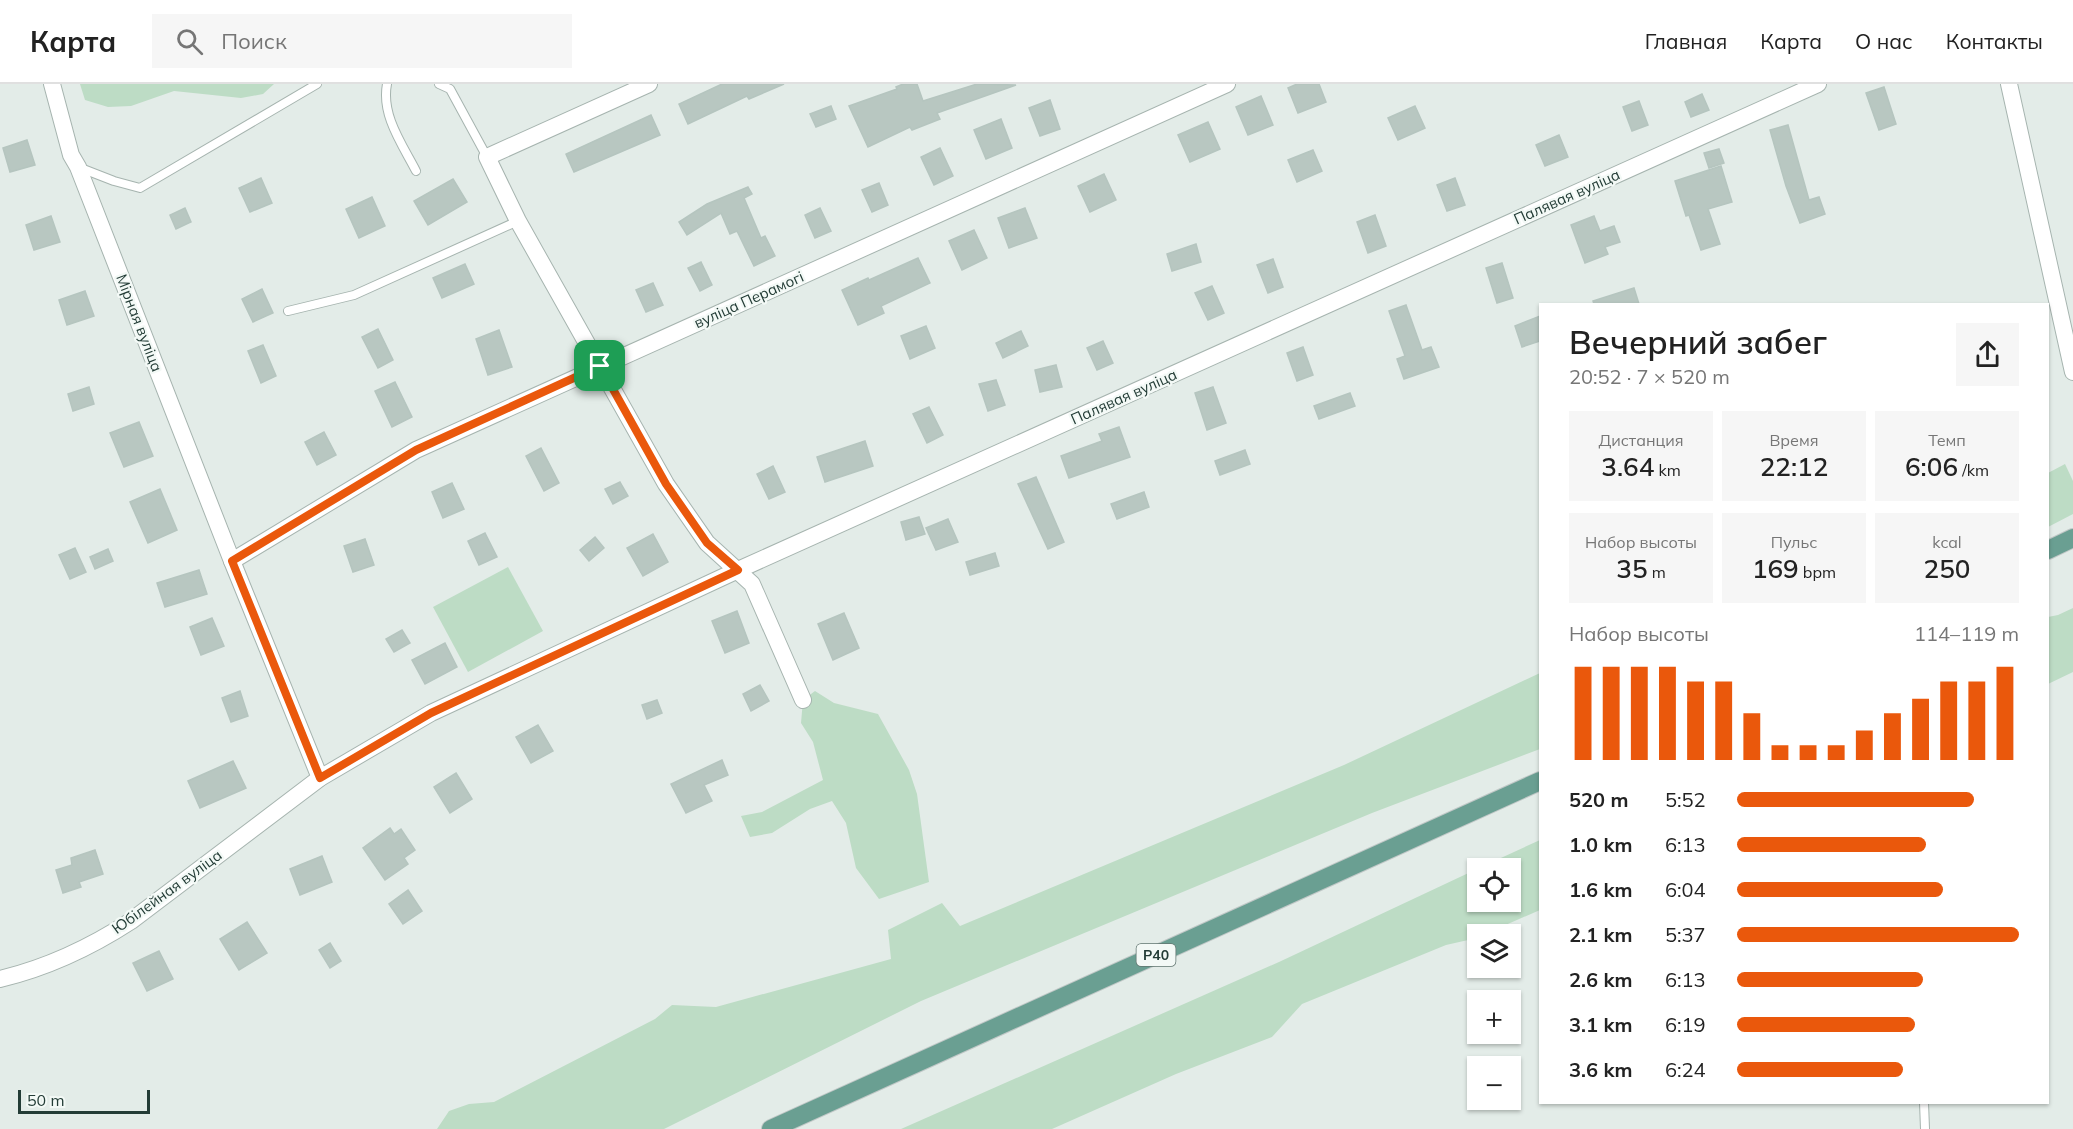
<!DOCTYPE html>
<html lang="ru">
<head>
<meta charset="utf-8">
<style>
  body { margin:0; font-family:Mulish,sans-serif; background:#f6f6f6; color:#222; height:100vh; display:flex; flex-direction:column; font-size:22px; white-space:nowrap }
  * { box-sizing:border-box; margin:0 }
  p { font-size:20px; color:#767676 }
  .icon { flex:none; width:33px; height:33px; fill:none; stroke:currentColor; stroke-width:2; stroke-linecap:round; stroke-linejoin:round }
  .map { position:relative; flex:1; overflow:hidden }
  .details { position:absolute; left:1539px; top:219px; width:510px; height:801px; display:flex; flex-direction:column; background:#fff; border-radius:0px; box-shadow:0 2px 4px #0004 }
  .details>* { flex:none }
  .fabs { position:absolute; left:1467px; top:774px; display:grid; gap:12px }
  .fabs a { display:grid; place-items:center; width:54px; height:54px; border-radius:0px; background:#fff; box-shadow:0 2px 4px #0004; font-size:30px }
  .scale { position:absolute; left:18px; bottom:15px; width:132px; box-sizing:border-box; padding-left:6px; border:3px solid #233c36; border-top:0; font-size:16px; line-height:21px; white-space:nowrap; color:#233c36; -webkit-text-stroke:4px #f3f9f6; paint-order:stroke }
  .pin { position:absolute; display:grid; place-items:center; width:51px; height:51px; color:#fff; margin:-26px; border-radius:12px; box-shadow:0 3px 9px #0006 }
  .round { display:grid; place-items:center; flex:none; width:63px; height:63px; border-radius:0px; background:#f6f6f6 }
  .head { display:flex; align-items:center; justify-content:space-between; height:102px; padding:0 30px }
  h1 { font-size:33px; font-weight:600; line-height:45px }
  .metrics { display:grid; grid-template-columns:repeat(3,1fr); gap:9px; height:102px; padding:6px 30px }
  .metrics div { display:grid; align-content:center; border-radius:0px; background:#f6f6f6; text-align:center }
  .metrics b { font-size:26px; font-weight:600 }
  .metrics small { font-size:16px; font-weight:400 }
  .metrics p { font-size:16px }
  .chart { height:168px; padding:12px 30px }
  .chart p { display:flex; justify-content:space-between }
  .chart svg { width:100%; height:108px; margin-top:6px; stroke:#ea580c; stroke-width:6 }
  ul { padding:0 30px; list-style:none; font-size:20px }
  li { display:grid; grid-template-columns:96px 72px 1fr; align-items:center; height:45px }
  li i { height:15px; border-radius:8px; background:#ea580c }
  header { display:flex; align-items:center; gap:36px; box-sizing:border-box; height:84px; padding:0 30px; background:#fff; border-bottom:2px solid #e0e0e0 }
  header strong { font-size:28px }
  nav { display:flex; gap:33px; margin-inline-start:auto; font-size:21px }
  .search { width:420px; height:54px; background:#f6f6f6; display:flex; align-items:center; gap:15px; box-sizing:border-box; padding:0 21px; border-radius:0px; color:#767676; font-size:22px }
  .map>svg:first-child { display:block }
</style>
</head>
<body>
<header>
<strong>Карта</strong>
<div class="search"><svg class="icon" aria-label="search" viewBox="0 0 24 24"><circle cx="10" cy="10" r="6"/><path d="M15 15l6 6"/></svg>Поиск</div>
<nav><a>Главная</a><a>Карта</a><a>О нас</a><a>Контакты</a></nav>
</header>
<div class="map">
<svg width="2073" height="1045" viewBox="0 0 2073 1045">
  <rect width="100%" height="100%" fill="#e3ece8"/>
  <g fill="#bddcc5">
    <polygon points="80,0 274,0 263,10 241,14 174,7 131,22 108,23 85,16"/>
    <polygon points="2065,380 2073,397 2073,430 2048,443 2048,389"/>
    <polygon points="508,483 543,547 468,588 433,523"/>
    <polygon points="2073,524 2073,588 2048,600 2048,533 2058,531"/>
    <polygon points="1540,589 1540,665 1372,729 921,917 664,1045 437,1045 449,1027 469,1020 494,1018 655,935 672,921 716,923 891,875 888,846 942,819 960,842 1344,681"/>
    <polygon points="815,607 834,619 878,630 909,686 917,710 929,798 879,815 856,784 846,739 832,717 810,725 772,749 750,753 741,732 762,728 823,696 813,658 801,639 803,616"/>
    <polygon points="1540,756 1540,826 1485,850 1478,850 1477,854 1446,861 1302,920 1272,953 1176,990 1052,1045 901,1045 1279,878 1477,785 1478,818 1510,818 1510,784 1479,784"/>
  </g>
  <g fill="#b8c7c1" stroke="#b5c5bf" stroke-width="1.5">
    <polygon points="722,0 784,0 749,15 747,12 688,40 679,20"/>
    <polygon points="903,0 917,0 923,17 977,0 1016,1 937,29 940,35 912,46 910,43 868,63 849,22 897,5 896,3"/>
    <polygon points="1297,0 1319,0 1326,18 1298,29 1288,4"/>
    <polygon points="1884,3 1896,40 1879,46 1866,9"/>
    <polygon points="1702,10 1709,26 1691,33 1685,18"/>
    <polygon points="1261,12 1273,41 1248,51 1236,23"/>
    <polygon points="1050,16 1060,45 1040,52 1029,24"/>
    <polygon points="1639,17 1648,41 1632,47 1623,23"/>
    <polygon points="831,22 836,35 816,43 810,30"/>
    <polygon points="1415,22 1425,44 1398,56 1388,34"/>
    <polygon points="651,31 660,51 574,88 566,70"/>
    <polygon points="1001,35 1012,64 986,75 974,46"/>
    <polygon points="1208,38 1220,65 1190,78 1178,51"/>
    <polygon points="1788,41 1809,116 1819,113 1825,130 1800,139 1786,102 1770,46"/>
    <polygon points="1559,51 1568,73 1545,82 1536,61"/>
    <polygon points="27,56 35,81 10,88 3,64"/>
    <polygon points="940,64 953,92 934,101 921,73"/>
    <polygon points="1719,65 1724,79 1709,84 1704,69"/>
    <polygon points="1313,66 1322,87 1297,98 1288,76"/>
    <polygon points="1721,82 1732,118 1708,125 1720,160 1701,166 1689,131 1686,132 1675,97"/>
    <polygon points="1104,90 1116,116 1090,128 1078,102"/>
    <polygon points="261,94 272,119 250,128 239,104"/>
    <polygon points="1455,94 1465,121 1447,127 1437,101"/>
    <polygon points="453,95 467,118 428,141 414,117"/>
    <polygon points="879,99 888,121 872,128 862,106"/>
    <polygon points="748,103 752,110 744,114 761,154 765,152 775,172 754,182 737,147 730,150 721,129 687,151 679,138 707,120"/>
    <polygon points="372,113 385,142 359,154 346,125"/>
    <polygon points="185,124 191,138 176,145 170,131"/>
    <polygon points="820,124 831,147 815,154 805,131"/>
    <polygon points="1025,124 1037,154 1009,164 998,134"/>
    <polygon points="1375,131 1386,162 1368,169 1357,138"/>
    <polygon points="51,132 60,158 34,166 26,141"/>
    <polygon points="1594,132 1600,147 1614,142 1620,158 1605,163 1608,170 1585,179 1571,141"/>
    <polygon points="974,146 987,174 962,186 949,157"/>
    <polygon points="1196,160 1201,178 1172,187 1167,170"/>
    <polygon points="918,174 930,199 881,222 884,229 858,241 842,206 868,194 869,196"/>
    <polygon points="1273,175 1283,203 1268,209 1257,181"/>
    <polygon points="701,178 712,201 700,207 688,184"/>
    <polygon points="1502,179 1513,214 1497,219 1486,184"/>
    <polygon points="465,180 474,200 442,214 433,194"/>
    <polygon points="653,199 663,221 646,228 636,206"/>
    <polygon points="1212,202 1224,229 1208,236 1195,209"/>
    <polygon points="1634,204 1639,220 1594,220 1593,217"/>
    <polygon points="262,205 273,229 253,238 242,215"/>
    <polygon points="85,207 94,232 67,241 59,216"/>
    <polygon points="1406,221 1422,266 1431,263 1439,283 1404,295 1397,275 1405,272 1389,227"/>
    <polygon points="1540,232 1540,257 1522,263 1515,242"/>
    <polygon points="926,242 935,264 910,275 901,252"/>
    <polygon points="378,245 393,276 378,284 362,253"/>
    <polygon points="499,246 512,283 488,291 476,255"/>
    <polygon points="1021,247 1028,262 1003,274 996,259"/>
    <polygon points="1103,257 1113,279 1097,286 1087,264"/>
    <polygon points="263,261 276,292 261,299 248,267"/>
    <polygon points="1303,263 1313,291 1297,297 1287,269"/>
    <polygon points="1056,281 1062,303 1040,308 1035,286"/>
    <polygon points="996,296 1005,321 988,327 979,300"/>
    <polygon points="395,298 412,333 392,343 375,307"/>
    <polygon points="89,303 94,320 73,327 68,310"/>
    <polygon points="1213,303 1226,339 1207,346 1195,309"/>
    <polygon points="1350,309 1355,322 1319,335 1314,322"/>
    <polygon points="929,323 943,351 927,359 913,330"/>
    <polygon points="139,338 153,372 124,383 110,349"/>
    <polygon points="1119,343 1130,373 1069,394 1061,372 1102,357 1099,350"/>
    <polygon points="324,348 336,371 317,381 305,358"/>
    <polygon points="865,357 873,382 825,398 817,373"/>
    <polygon points="541,364 559,399 544,407 526,372"/>
    <polygon points="1245,366 1250,380 1220,391 1215,377"/>
    <polygon points="773,382 785,408 769,415 757,390"/>
    <polygon points="1036,393 1064,458 1048,465 1018,400"/>
    <polygon points="620,398 628,412 613,420 605,405"/>
    <polygon points="452,399 464,425 443,434 432,408"/>
    <polygon points="160,405 177,446 148,459 130,418"/>
    <polygon points="1144,408 1149,423 1117,435 1111,420"/>
    <polygon points="919,433 925,450 906,456 901,438"/>
    <polygon points="948,435 958,458 936,466 926,444"/>
    <polygon points="485,449 497,473 479,481 468,457"/>
    <polygon points="653,450 668,478 643,492 627,464"/>
    <polygon points="595,453 604,464 589,477 580,466"/>
    <polygon points="365,455 374,481 353,488 344,462"/>
    <polygon points="75,464 86,488 70,495 59,471"/>
    <polygon points="108,465 113,477 95,485 90,473"/>
    <polygon points="995,469 999,482 970,491 966,478"/>
    <polygon points="199,486 207,510 165,523 157,499"/>
    <polygon points="737,527 749,559 725,569 712,537"/>
    <polygon points="844,529 859,564 833,576 818,540"/>
    <polygon points="212,534 224,562 201,571 190,543"/>
    <polygon points="402,546 410,559 394,568 386,555"/>
    <polygon points="445,559 457,583 425,600 412,576"/>
    <polygon points="760,601 769,617 751,627 743,610"/>
    <polygon points="240,607 248,632 231,638 222,614"/>
    <polygon points="657,616 662,629 647,635 642,621"/>
    <polygon points="538,641 553,667 531,679 516,653"/>
    <polygon points="722,676 728,691 704,701 712,717 686,729 671,700"/>
    <polygon points="233,677 246,704 200,724 188,697"/>
    <polygon points="456,689 472,715 450,729 434,703"/>
    <polygon points="390,744 394,750 401,745 415,766 404,774 408,780 385,796 363,764"/>
    <polygon points="95,766 103,790 79,798 81,803 63,809 56,786 72,781 71,774"/>
    <polygon points="322,772 332,798 300,811 290,785"/>
    <polygon points="408,806 422,827 403,840 389,820"/>
    <polygon points="247,838 267,869 239,886 220,855"/>
    <polygon points="330,859 341,877 330,884 319,866"/>
    <polygon points="159,867 173,895 147,907 133,879"/>
  </g>
  <g fill="none" stroke-linecap="round" stroke-linejoin="round">
    <defs>
      <g id="lane">
        <path d="M387 0C381 31 402 60 416 87"/>
        <polyline points="439,0 450,5 487,73"/>
        <polyline points="78,83 114,97 140,104 317,0"/>
        <polyline points="288,227 354,211 518,137"/>
        <polyline points="1924,1018 1925,1045"/>
      </g>
      <g id="street">
        <polyline points="52,0 71,71 78,83 232,477"/>
        <polyline points="649,0 487,73 518,137 666,400 707,459 752,500 803,616"/>
        <polyline points="2009,0 2073,288"/>
        <polyline points="320,694 232,477 416,366 1227,0"/>
        <path d="M0 895C46 884 91 863 131 837L320 694 431 629 738 486 1818 0"/>
      </g>
      <g id="primary">
        <polyline points="2048,466 2073,454"/>
        <polyline points="771,1045 1540,697"/>
      </g>
    </defs>
    <use href="#lane" stroke="#a6b4af" stroke-width="10"/>
    <use href="#street" stroke="#a6b4af" stroke-width="18"/>
    <use href="#primary" stroke="#c1c8c7" stroke-width="20"/>
    <use href="#lane" stroke="#fff" stroke-width="8"/>
    <use href="#street" stroke="#fff" stroke-width="16"/>
    <use href="#primary" stroke="#6a9f92" stroke-width="18"/>
  </g>
  <g fill="none" stroke-linecap="round" stroke-linejoin="round">
    <defs>
      <polygon id="route" points="600,282 666,400 707,459 738,486 431,629 320,694 232,477 416,366"/>
    </defs>
    <use href="#route" stroke="#fff" stroke-width="12"/>
    <use href="#route" stroke="#ea580c" stroke-width="8"/>
  </g>
  <g text-anchor="middle" stroke-width="4.5" stroke-linejoin="round" paint-order="stroke">
    <rect fill="#f3f9f6" stroke="#617570" stroke-width="1.5" x="1136.5" y="860" width="39" height="22" rx="4.5"/>
    <g font-size="14" font-weight="bold" fill="#233c36">
      <text x="1156" y="876">Р40</text>
    </g>
    <g font-size="15" fill="#233c36" stroke="#f3f9f6">
      <text transform="translate(1567 113) rotate(-24)" y="5">Палявая вуліца</text>
      <text transform="translate(749 216) rotate(-24)" y="5">вуліца Перамогі</text>
      <text transform="translate(139 239) rotate(69)" y="5">Мірная вуліца</text>
      <text transform="translate(1124 313) rotate(-24)" y="5">Палявая вуліца</text>
      <text transform="translate(167 808) rotate(-36)" y="5">Юбілейная вуліца</text>
    </g>
  </g>
</svg>
<div class="fabs">
<a><svg class="icon" aria-label="locate" viewBox="0 0 24 24"><circle cx="12" cy="12" r="6"/><path d="M12 2v4M12 18v4M2 12h4M18 12h4"/></svg></a>
<a><svg class="icon" aria-label="layers" viewBox="0 0 24 24"><path d="M12 4l9 5-9 5-9-5zM3 14l9 5 9-5"/></svg></a>
<a>+</a>
<a>−</a>
</div>
<div class="scale">50 m</div>
<div class="pin" style="left:600px;top:282px;background:#1e9e55"><svg class="icon" aria-label="arrive" viewBox="0 0 24 24"><path d="M6 21V4h12l-3 4 3 4H6"/></svg></div>
<section class="details">
<div class="head"><div><h1>Вечерний забег</h1><p>20:52 · 7 × 520 m</p></div><a class="round"><svg class="icon" aria-label="share" viewBox="0 0 24 24"><path d="M12 15V3M7 8l5-5 5 5M5 13v7h14v-7"/></svg></a></div>
<div class="metrics">
<div><p>Дистанция</p><b>3.64<small> km</small></b></div>
<div><p>Время</p><b>22:12</b></div>
<div><p>Темп</p><b>6:06<small> /km</small></b></div>
</div>
<div class="metrics">
<div><p>Набор высоты</p><b>35<small> m</small></b></div>
<div><p>Пульс</p><b>169<small> bpm</small></b></div>
<div><p>kcal</p><b>250</b></div>
</div>
<div class="chart"><p><span>Набор высоты</span>114–119 m</p>
<svg viewBox="0 0 160 44" preserveAspectRatio="none"><path d="M5 44V6M15 44V6M25 44V6M35 44V6M45 44V12M55 44V12M65 44V25M75 44V38M85 44V38M95 44V38M105 44V32M115 44V25M125 44V19M135 44V12M145 44V12M155 44V6"/></svg>
</div>
<ul>
<li><b>520 m</b>5:52<i style="width:84%"></i></li>
<li><b>1.0 km</b>6:13<i style="width:67%"></i></li>
<li><b>1.6 km</b>6:04<i style="width:73%"></i></li>
<li><b>2.1 km</b>5:37<i style="width:100%"></i></li>
<li><b>2.6 km</b>6:13<i style="width:66%"></i></li>
<li><b>3.1 km</b>6:19<i style="width:63%"></i></li>
<li><b>3.6 km</b>6:24<i style="width:59%"></i></li>
</ul>
</section>
</div>
</body>
</html>
